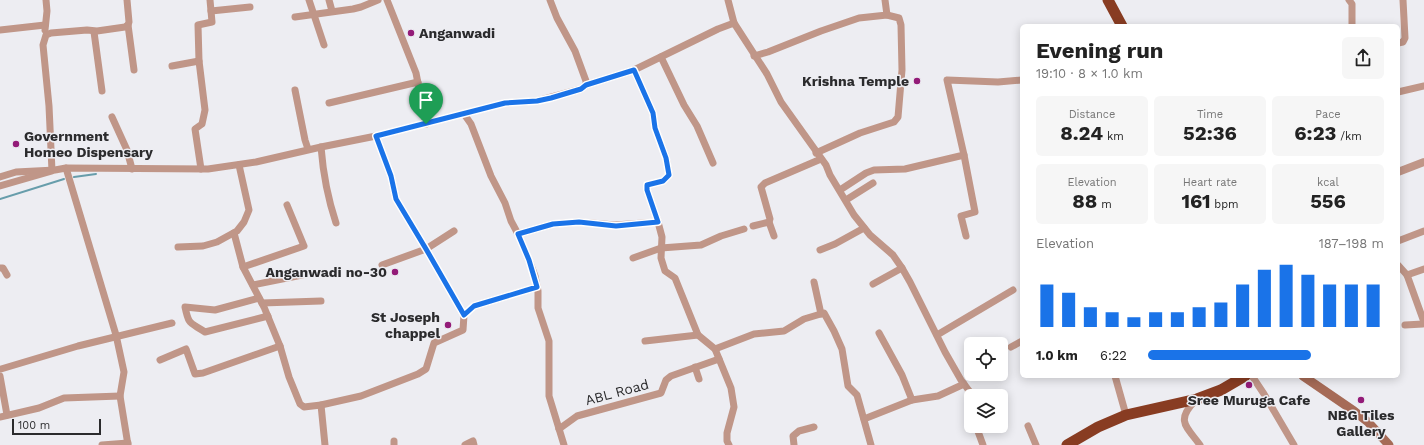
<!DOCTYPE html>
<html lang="en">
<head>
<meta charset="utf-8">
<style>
  body { margin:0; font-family:"Work Sans",sans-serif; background:#f6f6f6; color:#222; height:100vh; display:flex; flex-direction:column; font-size:15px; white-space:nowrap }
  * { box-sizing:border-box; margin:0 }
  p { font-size:13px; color:#767676 }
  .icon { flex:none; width:22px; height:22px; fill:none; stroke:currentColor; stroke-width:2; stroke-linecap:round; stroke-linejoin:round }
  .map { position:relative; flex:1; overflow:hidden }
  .sheet { position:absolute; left:1020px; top:24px; width:380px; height:354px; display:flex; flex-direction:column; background:#fff; border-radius:6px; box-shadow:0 2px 10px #0003 }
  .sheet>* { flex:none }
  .tools { position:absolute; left:964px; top:337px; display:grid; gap:8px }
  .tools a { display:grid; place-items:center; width:44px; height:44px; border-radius:6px; background:#fff; box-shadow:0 2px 10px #0003; font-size:20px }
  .scale { position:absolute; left:12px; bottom:10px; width:89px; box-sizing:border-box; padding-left:4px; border:2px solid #2b2b2d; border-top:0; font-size:11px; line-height:14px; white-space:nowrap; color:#2b2b2d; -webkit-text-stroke:3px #ededf2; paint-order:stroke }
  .pin { position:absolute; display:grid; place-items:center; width:34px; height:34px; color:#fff; margin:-41px -17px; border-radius:50% 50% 50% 0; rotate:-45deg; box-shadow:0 0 4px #0007 }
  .pin .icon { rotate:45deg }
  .round { display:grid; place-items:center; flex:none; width:42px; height:42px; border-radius:6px; background:#f6f6f6 }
  .summary { display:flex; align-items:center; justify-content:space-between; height:68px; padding:0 16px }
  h1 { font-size:22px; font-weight:700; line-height:30px }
  .figures { display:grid; grid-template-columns:repeat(3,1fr); gap:6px; height:68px; padding:4px 16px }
  .figures div { display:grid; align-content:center; border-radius:6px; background:#f6f6f6; text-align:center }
  .figures b { font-size:20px; font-weight:700 }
  .figures small { font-size:11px; font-weight:400 }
  .figures p { font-size:11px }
  .chart { height:112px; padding:8px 16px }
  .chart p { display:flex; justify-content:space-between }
  .chart svg { width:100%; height:72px; margin-top:4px; stroke:#1a73e8; stroke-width:6 }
  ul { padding:0 16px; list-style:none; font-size:13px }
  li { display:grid; grid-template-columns:64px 48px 1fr; align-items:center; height:30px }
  li i { height:10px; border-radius:5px; background:#1a73e8 }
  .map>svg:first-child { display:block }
</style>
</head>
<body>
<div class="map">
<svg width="1424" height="445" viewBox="0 0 1424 445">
  <rect width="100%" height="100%" fill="#ededf2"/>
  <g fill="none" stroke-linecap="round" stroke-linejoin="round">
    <g stroke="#679dab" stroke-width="2">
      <polyline points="74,177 96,174"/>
      <polyline points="0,199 64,179"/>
    </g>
    <g stroke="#c09688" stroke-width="7">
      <polyline points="309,0 324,45"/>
      <polyline points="329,0 332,11"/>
      <polyline points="387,0 416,73 426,124"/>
      <polyline points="728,0 734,23"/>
      <polyline points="1349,0 1352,4 1352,26"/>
      <polyline points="211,11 250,7"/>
      <polyline points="295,17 353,9 361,7 378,0"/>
      <polyline points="128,25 134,70"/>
      <polyline points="0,30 45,25"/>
      <polyline points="45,30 47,11 46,0"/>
      <polyline points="94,32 102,91"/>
      <polyline points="1398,43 1403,42 1405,38 1403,0"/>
      <polyline points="754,56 768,52 821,31 859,18 887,15 885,0"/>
      <polyline points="661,57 684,105 697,126 713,163"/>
      <polyline points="172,66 199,61"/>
      <polyline points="634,70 653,113 655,128 666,157 669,175 663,181 647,185 647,190 658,222 662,237 661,258 665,271 675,278 698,335 715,349 731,388 734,407 727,433 727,441 729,445"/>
      <polyline points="586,85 634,70 718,29 734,23 767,74 781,102 826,165 830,175 854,215 870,235 893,255 902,268 910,282 945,352 961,380 973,396"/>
      <polyline points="295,90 305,140 308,149"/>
      <polyline points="1398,92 1424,86"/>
      <polyline points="329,103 418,82"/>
      <polyline points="464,114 471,124 491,176 505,203 511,221 518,234 529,260 535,276 538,291 538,308 549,341 549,396 564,445"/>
      <polyline points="112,117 127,150 132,169"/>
      <polyline points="376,136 391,176 396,199 426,249 464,315"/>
      <path d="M321 147C323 172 328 199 336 223"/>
      <polyline points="816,153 860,133 894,122 898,117 902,70 901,25 899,18 887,15"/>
      <polyline points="964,155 975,212 961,216 966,236"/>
      <polyline points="66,168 116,335 124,372 120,396 128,445"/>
      <polyline points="201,169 195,129 202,124 205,110 199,61 198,25 212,22 210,0"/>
      <polyline points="0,177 16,172 55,170 66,168 208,169 256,162 321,147 376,136 505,103 537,101 581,89 586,85 586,81 575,51 557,18 550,0"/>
      <polyline points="0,186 52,171 49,106 43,45 46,35 51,33 87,30 97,31 125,27 128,25 129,22 127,0"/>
      <polyline points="840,190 866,173 874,170 905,169 964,155 947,80 998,82 1022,80"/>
      <polyline points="846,200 873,183"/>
      <polyline points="769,222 774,236"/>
      <polyline points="753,226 769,222 770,219 761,187 765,183 821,159"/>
      <polyline points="234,233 243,267 264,307 280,346 289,377 300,404 304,407 321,405 361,396 418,374 426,369 434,343 463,330 464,315 474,306 537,287"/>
      <polyline points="518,234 553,224 579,222 615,225 658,222"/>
      <polyline points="1398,241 1424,231"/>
      <polyline points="178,247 203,246 217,242 237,231 244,222 249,210 239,165"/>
      <polyline points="820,250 835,244 864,228"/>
      <polyline points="633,258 661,248 701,245 721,236 744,229"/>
      <polyline points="382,265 426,249 454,231"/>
      <polyline points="1398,265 1407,275 1424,322 1423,324 1405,325"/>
      <polyline points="243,267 304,246 287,205"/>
      <polyline points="0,268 3,268 7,275"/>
      <polyline points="1407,275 1424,269"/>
      <polyline points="814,282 821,314"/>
      <polyline points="873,284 902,268"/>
      <polyline points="253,285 302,275"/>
      <path d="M259 298 215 310 185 307C189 326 190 322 205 332L268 316"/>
      <polyline points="262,303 321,301"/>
      <polyline points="879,333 902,375 912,400 938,396 964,384"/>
      <polyline points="937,335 1013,290"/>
      <polyline points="645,341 698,335"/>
      <polyline points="1011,347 1022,341"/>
      <polyline points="715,349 754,334 784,331 804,319 824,313 834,331 842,349 848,386 857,395 871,445"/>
      <polyline points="160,360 186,349 195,374 203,373 280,346"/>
      <polyline points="695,367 699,379"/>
      <polyline points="1,369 78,346 172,323"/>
      <polyline points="0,376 7,415"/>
      <polyline points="1115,376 1126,415"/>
      <polyline points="1252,376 1264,394 1294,445"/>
      <path d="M1195 401C1175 421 1187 427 1200 445"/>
      <polyline points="321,405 325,445"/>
      <polyline points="0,417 39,408 64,398 120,396"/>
      <polyline points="864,419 912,400"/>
      <polyline points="976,426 983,445"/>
      <polyline points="1028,426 1036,445"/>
      <polyline points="559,429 577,416 661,393 666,380 671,376 719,359"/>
      <polyline points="394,441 394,445"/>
      <polyline points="102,445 128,443"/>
      <polyline points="465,445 473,441 474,445"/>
      <polyline points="794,445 793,436 799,431 814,427"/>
    </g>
    <polyline stroke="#c09688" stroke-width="8" points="1398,172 1424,162"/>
    <polyline stroke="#a66b57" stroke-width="9" points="1303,376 1354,411 1368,422 1389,445"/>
    <g stroke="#883c22" stroke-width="11">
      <polyline points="1108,0 1122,26"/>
      <polyline points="1067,445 1098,427 1126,415 1197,399 1221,390 1245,376"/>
    </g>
  </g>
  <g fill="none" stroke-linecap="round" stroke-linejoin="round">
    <defs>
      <polygon id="route" points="634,70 653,113 655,128 666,158 669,175 663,181 647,185 647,190 658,222 616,226 579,222 553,224 518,234 529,260 537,287 474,306 464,315 426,249 396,199 391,176 376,136 505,103 537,101 551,98 581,89 586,85"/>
    </defs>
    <use href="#route" stroke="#fff" stroke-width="8"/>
    <use href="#route" stroke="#1a73e8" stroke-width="5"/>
  </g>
  <g fill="#931b78" stroke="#ededf2" stroke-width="1.5">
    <circle cx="411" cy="33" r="4"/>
    <circle cx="917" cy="81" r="4"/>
    <circle cx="16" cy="144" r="4"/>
    <circle cx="395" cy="272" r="4"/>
    <circle cx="448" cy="325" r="4"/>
    <circle cx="1249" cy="385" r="4"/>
    <circle cx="1361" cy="400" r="4"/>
  </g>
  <g text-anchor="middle" stroke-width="3" stroke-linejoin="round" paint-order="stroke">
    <g font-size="14" font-weight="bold" fill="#2b2b2d" stroke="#ededf2" text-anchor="end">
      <text x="419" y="38" text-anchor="start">Anganwadi</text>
      <text x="909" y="86">Krishna Temple</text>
      <text x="24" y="141" text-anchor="start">Government<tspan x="24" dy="16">Homeo Dispensary</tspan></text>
      <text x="387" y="277">Anganwadi no-30</text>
      <text x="440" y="322">St Joseph<tspan x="440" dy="16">chappel</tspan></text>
      <text x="1249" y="405" text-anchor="middle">Sree Muruga Cafe</text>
      <text x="1361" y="420" text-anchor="middle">NBG Tiles<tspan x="1361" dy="16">Gallery</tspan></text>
    </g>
    <g font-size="14" fill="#2b2b2d" stroke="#ededf2">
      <text transform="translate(617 392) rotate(-15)" y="5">ABL Road</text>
    </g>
  </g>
</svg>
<div class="tools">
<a><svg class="icon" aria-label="locate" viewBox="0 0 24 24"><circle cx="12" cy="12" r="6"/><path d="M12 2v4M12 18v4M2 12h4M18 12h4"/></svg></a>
<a><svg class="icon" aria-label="layers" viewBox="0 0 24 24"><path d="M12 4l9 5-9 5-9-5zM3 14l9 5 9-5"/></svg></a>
</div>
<div class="scale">100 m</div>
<div class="pin" style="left:426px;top:124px;background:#1e9e55"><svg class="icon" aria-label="arrive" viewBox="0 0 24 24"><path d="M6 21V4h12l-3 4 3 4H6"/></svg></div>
<section class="sheet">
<div class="summary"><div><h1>Evening run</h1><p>19:10 · 8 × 1.0 km</p></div><a class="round"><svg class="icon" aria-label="share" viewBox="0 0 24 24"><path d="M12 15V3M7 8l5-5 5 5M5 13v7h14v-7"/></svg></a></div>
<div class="figures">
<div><p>Distance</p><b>8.24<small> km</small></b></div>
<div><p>Time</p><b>52:36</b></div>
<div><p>Pace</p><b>6:23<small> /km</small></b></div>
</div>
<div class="figures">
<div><p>Elevation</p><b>88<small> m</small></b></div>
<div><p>Heart rate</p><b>161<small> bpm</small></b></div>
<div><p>kcal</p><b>556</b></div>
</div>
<div class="chart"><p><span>Elevation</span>187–198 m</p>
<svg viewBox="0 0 160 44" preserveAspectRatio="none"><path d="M5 44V18M15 44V23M25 44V32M35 44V35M45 44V38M55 44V35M65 44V35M75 44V32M85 44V29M95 44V18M105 44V9M115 44V6M125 44V12M135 44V18M145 44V18M155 44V18"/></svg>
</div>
<ul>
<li><b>1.0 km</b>6:22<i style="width:69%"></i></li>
</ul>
</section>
</div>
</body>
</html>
